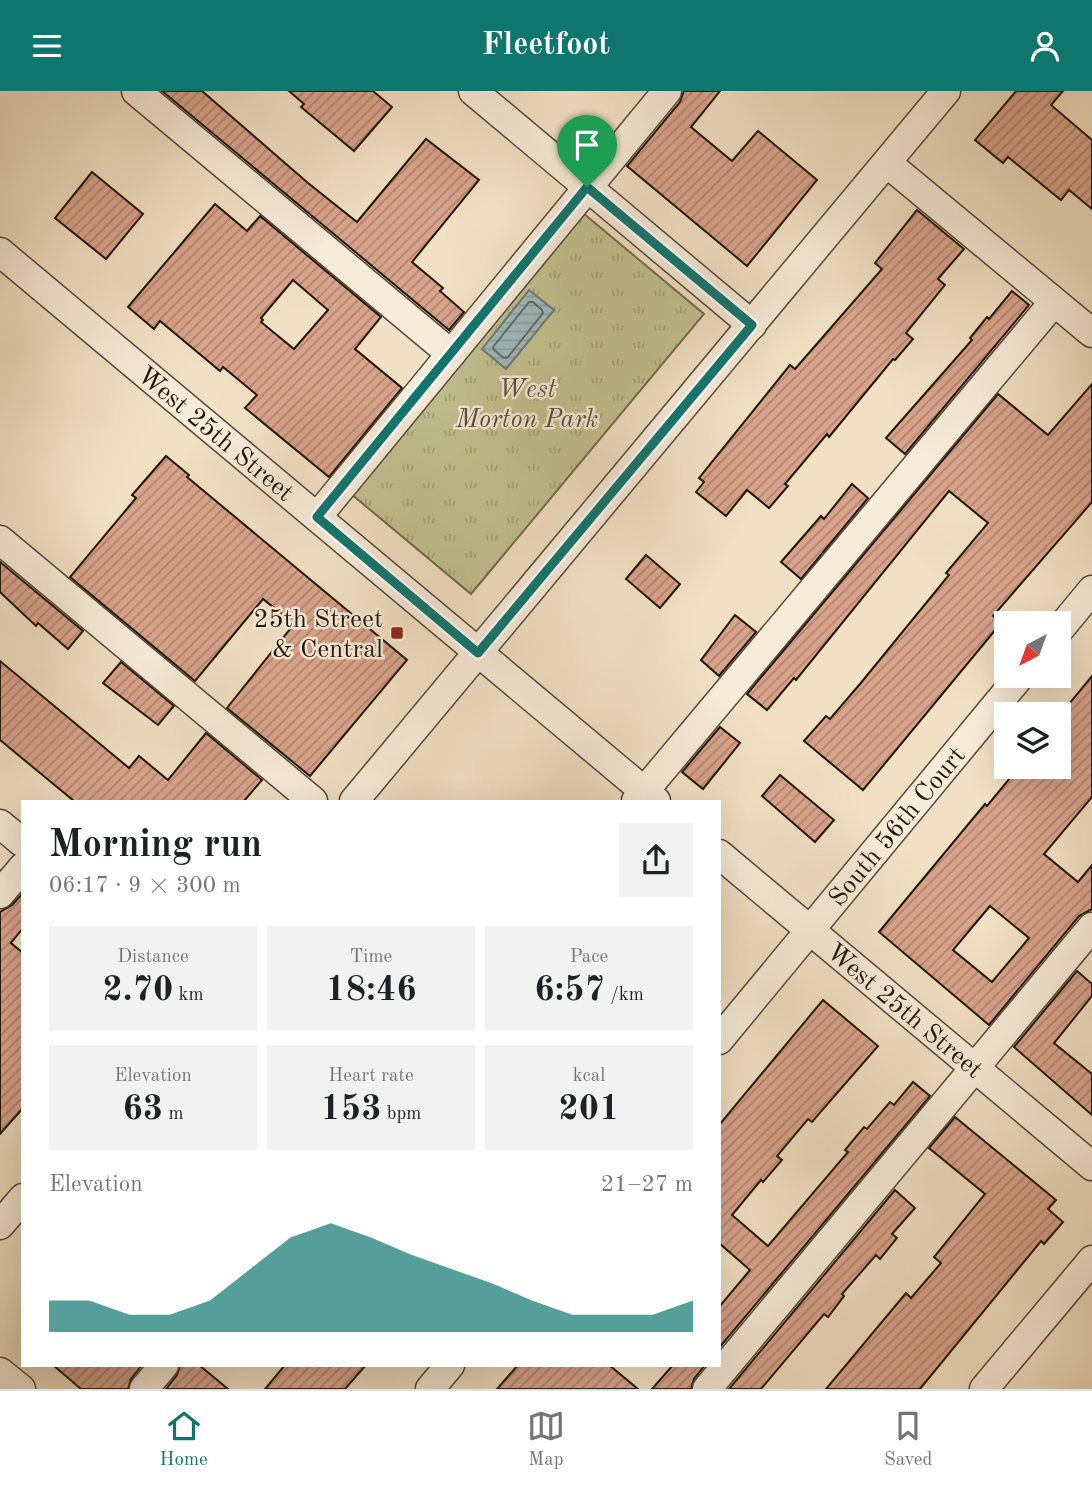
<!DOCTYPE html>
<html lang="en">
<head>
<meta charset="utf-8">
<style>
  body { margin:0; font-family:"Old Standard TT",serif; background:#f2f2f2; color:#202124; height:100vh; display:flex; flex-direction:column; font-size:26px; white-space:nowrap }
  * { box-sizing:border-box; margin:0 }
  p { font-size:23px; color:#757577 }
  .icon { flex:none; width:38px; height:38px; fill:none; stroke:currentColor; stroke-width:2; stroke-linecap:round; stroke-linejoin:round }
  .map { position:relative; flex:1; overflow:hidden }
  .details { position:absolute; left:21px; top:709px; width:700px; height:567px; display:flex; flex-direction:column; background:#fff; border-radius:0px; box-shadow:0 7px 28px #0002 }
  .details>* { flex:none }
  .needle { width:46px; rotate:221deg }
  .tools { position:absolute; left:994px; top:520px; display:grid; gap:14px }
  .tools a { display:grid; place-items:center; width:77px; height:77px; border-radius:0px; background:#fff; box-shadow:0 7px 28px #0002; font-size:35px }
  .pin { position:absolute; display:grid; place-items:center; width:60px; height:60px; color:#fff; margin:-72px -30px; border-radius:50% 50% 50% 0; rotate:-45deg; box-shadow:0 0 7px #0007 }
  .pin .icon { rotate:45deg }
  .round { display:grid; place-items:center; flex:none; width:74px; height:74px; border-radius:0px; background:#f2f2f2 }
  .summary { display:flex; align-items:center; justify-content:space-between; height:119px; padding:0 28px }
  h1 { font-size:38px; font-weight:800; line-height:52px }
  .metrics { display:grid; grid-template-columns:repeat(3,1fr); gap:10px; height:119px; padding:7px 28px }
  .metrics div { display:grid; align-content:center; border-radius:0px; background:#f2f2f2; text-align:center }
  .metrics b { font-size:35px; font-weight:800 }
  .metrics small { font-size:19px; font-weight:400 }
  .metrics p { font-size:19px }
  .chart { height:196px; padding:14px 28px }
  .chart p { display:flex; justify-content:space-between }
  .chart svg { width:100%; height:126px; margin-top:7px; fill:#0f766e; opacity:.7 }
  header { display:flex; justify-content:space-between; align-items:center; height:91px; padding:0 28px; background:#0f766e; color:#fff; font-size:32px; font-weight:800 }
  .dock { display:flex; justify-content:space-around; align-items:center; height:98px; border-top:2px solid #e0e0e0; background:#fff; font-size:19px; color:#757577 }
  .dock a { display:grid; justify-items:center; gap:4px }
  .dock .active { color:#0f766e }
  .map>svg:first-child { display:block }
</style>
</head>
<body>
<header><svg class="icon" aria-label="menu" viewBox="0 0 24 24"><path d="M4 6h16M4 12h16M4 18h16"/></svg>Fleetfoot<svg class="icon" aria-label="person" viewBox="0 0 24 24"><circle cx="12" cy="8" r="4"/><path d="M4 21q1-7 8-7t8 7"/></svg></header>
<div class="map">
<svg width="1092" height="1298" viewBox="0 0 1092 1298">
  <defs>
    <pattern id="grass-tufts" width="24" height="20" patternUnits="userSpaceOnUse" patternTransform="scale(1.75)"><rect width="24" height="20" fill="#c2c08f"/><path d="M3 7l-1-3M5 7V3M7 7l1-3M15 17l-1-3M17 17v-4M19 17l1-3" fill="none" stroke="#a6a47a"/></pattern>
    <pattern id="water-rules" width="6" height="5" patternUnits="userSpaceOnUse" patternTransform="scale(1.75)"><rect width="6" height="5" fill="#9fbbbe"/><path d="M0 2.5h6" fill="none" stroke="#89a0a2"/></pattern>
    <pattern id="building-hatch" width="6" height="6" patternUnits="userSpaceOnUse" patternTransform="scale(1.75)"><rect width="6" height="6" fill="#d9a38b"/><path d="M-1 1l2-2M0 6l6-6M5 7l2-2" fill="none" stroke="#b08470"/></pattern>
  </defs>
  <rect width="100%" height="100%" fill="#f2e0c4"/>
  <filter id="stains"><feTurbulence type="fractalNoise" baseFrequency=".00286" numOctaves="4"/><feColorMatrix values="0 0 0 0 .2 0 0 0 0 .09 0 0 0 0 .02 0 0 0 .5 -.17"/></filter>
  <radialGradient id="worn" r=".72"><stop offset=".6" stop-color="#630" stop-opacity="0"/><stop offset="1" stop-color="#630" stop-opacity=".3"/></radialGradient>
  <polygon fill="url(#grass-tufts)" stroke="#726b4c" stroke-width="2" points="583,122 704,223 471,503 350,402"/>
  <polygon fill="url(#water-rules)" stroke="#6d7976" stroke-width="2" points="529,199 554,219 506,278 482,258"/>
  <g fill="none" stroke-linecap="round" stroke-linejoin="round">
    <polygon stroke="#606864" stroke-width="2" points="529,211 533,211 542,219 543,222 508,266 504,267 494,259 493,256"/>
  </g>
  <g fill="url(#building-hatch)" stroke="#21160a" stroke-width="2" fill-rule="evenodd">
    <polygon points="162,0 202,0 308,92 357,131 426,48 479,89 412,171 443,197 440,200 464,221 449,239"/>
    <polygon points="289,0 373,0 392,16 354,60 301,16 304,13"/>
    <polygon points="684,0 720,0 691,36 732,70 758,40 817,89 747,175 627,75 680,11"/>
    <polygon points="1016,0 1063,0 1051,14 1092,49 1092,118 1069,99 1061,109 1008,66 1003,72 975,49"/>
    <polygon points="92,81 143,123 106,168 55,127"/>
    <path d="M215 113 247 140 260 125 381 226 355 258 402 297 329 386 245 317 257 304 223 276 220 280 160 230 154 238 128 216ZM293 189 328 219 294 258 261 231 263 229 261 227Z"/>
    <polygon points="917,119 964,158 938,188 945,194 906,242 913,248 895,269 893,268 829,346 827,343 785,393 788,395 769,417 747,399 726,425 696,401 704,391 699,387 790,274 795,278 882,178 875,172"/>
    <polygon points="1012,200 1029,214 905,363 886,347 972,249 970,247 987,226 989,228"/>
    <polygon points="1092,293 1092,411 993,525 1001,532 863,699 804,650 826,625 830,628 860,593 949,484 946,482 988,432 949,400 796,589 794,587 767,619 747,603 998,303 1048,344"/>
    <polygon points="166,365 189,384 187,386 407,569 310,685 227,617 294,533 263,508 195,590 70,486 136,407 132,404"/>
    <polygon points="852,393 868,407 801,488 781,471 821,425 824,428"/>
    <polygon points="646,464 680,493 660,517 626,488"/>
    <polygon points="0,471 83,540 68,558 38,532 36,535 0,501"/>
    <polygon points="735,524 756,541 719,585 701,569"/>
    <polygon points="0,570 129,677 139,665 168,689 206,642 262,689 244,710 74,710 0,649"/>
    <polygon points="121,571 174,615 158,634 103,592"/>
    <path d="M1092 585V706L1044 763 1078 791 1092 774V818L1079 825 989 934 879 841 985 713 987 715 1019 676H1059V625ZM990 815 1029 847 992 891 953 859Z"/>
    <polygon points="720,636 740,652 703,698 682,681"/>
    <polygon points="780,684 834,729 815,751 762,705"/>
    <polygon points="23,802 23,837 11,852 23,862 23,1017 0,1043 0,821 12,814"/>
    <polygon points="1077,880 1092,893 1092,905 1054,952 1092,983 1092,1024 1014,956"/>
    <polygon points="823,909 878,955 812,1031 808,1028 777,1065 782,1069 763,1091 761,1089 732,1124 768,1155 848,1061 845,1059 864,1036 867,1038 890,1011 894,1014 913,991 930,1005 719,1257 719,1216 750,1179 719,1152 719,1034"/>
    <polygon points="955,1026 1056,1109 1048,1118 1063,1131 1044,1153 1041,1150 920,1298 826,1298 906,1202 911,1207 941,1172 934,1166 985,1103 929,1057"/>
    <polygon points="895,1099 915,1117 892,1143 897,1147 880,1168 876,1164 842,1203 844,1205 828,1226 824,1223 761,1298 729,1298"/>
    <polygon points="53,1274 142,1274 131,1288 128,1298 81,1298"/>
    <polygon points="180,1274 199,1274 228,1298 166,1298 177,1284"/>
    <polygon points="285,1274 366,1274 345,1298 265,1298"/>
    <polygon points="518,1274 609,1274 638,1298 497,1298"/>
    <polygon points="673,1274 705,1274 694,1288 691,1298 652,1298"/>
  </g>
  <g fill="none" stroke-linecap="round" stroke-linejoin="round">
    <defs>
      <g id="minor">
        <polyline points="136,0 451,263"/>
        <polyline points="473,0 752,234"/>
        <polyline points="887,72 1092,242"/>
        <path id="s1" d="M0 161 656 710"/>
        <polyline points="317,426 667,0"/>
        <polyline points="0,449 313,710"/>
        <polyline points="1059,539 1092,499"/>
        <polyline points="354,710 946,0"/>
        <polyline points="636,710 1054,211"/>
        <polyline points="0,733 23,752"/>
        <path id="s2" d="M719 763 1092 1075"/>
        <polyline points="0,803 23,776"/>
        <path id="s3" d="M719 949 1021 584"/>
        <polyline points="0,1134 23,1107"/>
        <polyline points="0,1281 21,1298"/>
        <polyline points="144,1298 164,1274"/>
        <polyline points="430,1298 450,1274"/>
        <polyline points="707,1298 1092,836"/>
        <polyline points="984,1298 1092,1169"/>
      </g>
    </defs>
    <use href="#minor" stroke="#554838" stroke-width="31"/>
    <use href="#minor" stroke="#f7ebd9" stroke-width="28"/>
  </g>
  <g fill="none" stroke-linecap="round" stroke-linejoin="round">
    <defs>
      <polygon id="route" points="587,96 752,234 478,562 317,426"/>
    </defs>
    <use href="#route" stroke="#fff" stroke-width="14"/>
    <use href="#route" stroke="#0f766e" stroke-width="9"/>
  </g>
  <rect fill="#8f2418" stroke="#f7ebd9" stroke-width="2.5" x="390" y="535" width="14" height="14" rx="3.5"/>
  <g text-anchor="middle" stroke-width="5" stroke-linejoin="round" paint-order="stroke">
    <g font-size="26" font-style="italic" fill="#595239" stroke="#f7ebd9">
      <text x="527" y="306">West<tspan x="527" dy="30">Morton Park</tspan></text>
    </g>
    <g font-size="26" fill="#21160a" stroke="#f7ebd9">
      <text dy="9" stroke="none"><textPath href="#s1" startOffset="282">West 25th Street</textPath></text>
      <text dy="9" stroke="none"><textPath href="#s3" startOffset="278">South 56th Court</textPath></text>
      <text dy="9" stroke="none"><textPath href="#s2" startOffset="243">West 25th Street</textPath></text>
    </g>
    <g font-size="26" fill="#21160a" stroke="#f7ebd9" text-anchor="end">
      <text x="383" y="536">25th Street<tspan x="383" dy="30">&amp; Central</tspan></text>
    </g>
  </g>
  <rect width="100%" height="100%" filter="url(#stains)"/>
  <rect width="100%" height="100%" fill="url(#worn)"/>
</svg>
<div class="tools">
<a><svg class="needle" viewBox="-14 -14 28 28"><path d="M0-13l5 13h-10z" fill="#e53935"/><path d="M0 13l5-13h-10z" fill="#757577"/></svg></a>
<a><svg class="icon" aria-label="layers" viewBox="0 0 24 24"><path d="M12 4l9 5-9 5-9-5zM3 14l9 5 9-5"/></svg></a>
</div>
<div class="pin" style="left:587px;top:96px;background:#1e9e55"><svg class="icon" aria-label="arrive" viewBox="0 0 24 24"><path d="M6 21V4h12l-3 4 3 4H6"/></svg></div>
<section class="details">
<div class="summary"><div><h1>Morning run</h1><p>06:17 · 9 × 300 m</p></div><a class="round"><svg class="icon" aria-label="share" viewBox="0 0 24 24"><path d="M12 15V3M7 8l5-5 5 5M5 13v7h14v-7"/></svg></a></div>
<div class="metrics">
<div><p>Distance</p><b>2.70<small> km</small></b></div>
<div><p>Time</p><b>18:46</b></div>
<div><p>Pace</p><b>6:57<small> /km</small></b></div>
</div>
<div class="metrics">
<div><p>Elevation</p><b>63<small> m</small></b></div>
<div><p>Heart rate</p><b>153<small> bpm</small></b></div>
<div><p>kcal</p><b>201</b></div>
</div>
<div class="chart"><p><span>Elevation</span>21–27 m</p>
<svg viewBox="0 0 160 44" preserveAspectRatio="none"><path d="M0 44V33L10 33L20 38L30 38L40 33L50 22L60 11L70 6L80 11L90 17L100 22L110 27L120 33L130 38L140 38L150 38L160 33V44z"/></svg>
</div>
</section>
</div>
<nav class="dock">
<a class="active"><svg class="icon" aria-label="home" viewBox="0 0 24 24"><path d="M3 11l9-7 9 7M6 9v11h12V9"/></svg>Home</a>
<a><svg class="icon" aria-label="map" viewBox="0 0 24 24"><path d="M3 6l6-2 6 2 6-2v14l-6 2-6-2-6 2zM9 4v14M15 6v14"/></svg>Map</a>
<a><svg class="icon" aria-label="saved" viewBox="0 0 24 24"><path d="M7 4h10v16l-5-4-5 4z"/></svg>Saved</a>
</nav>
</body>
</html>
